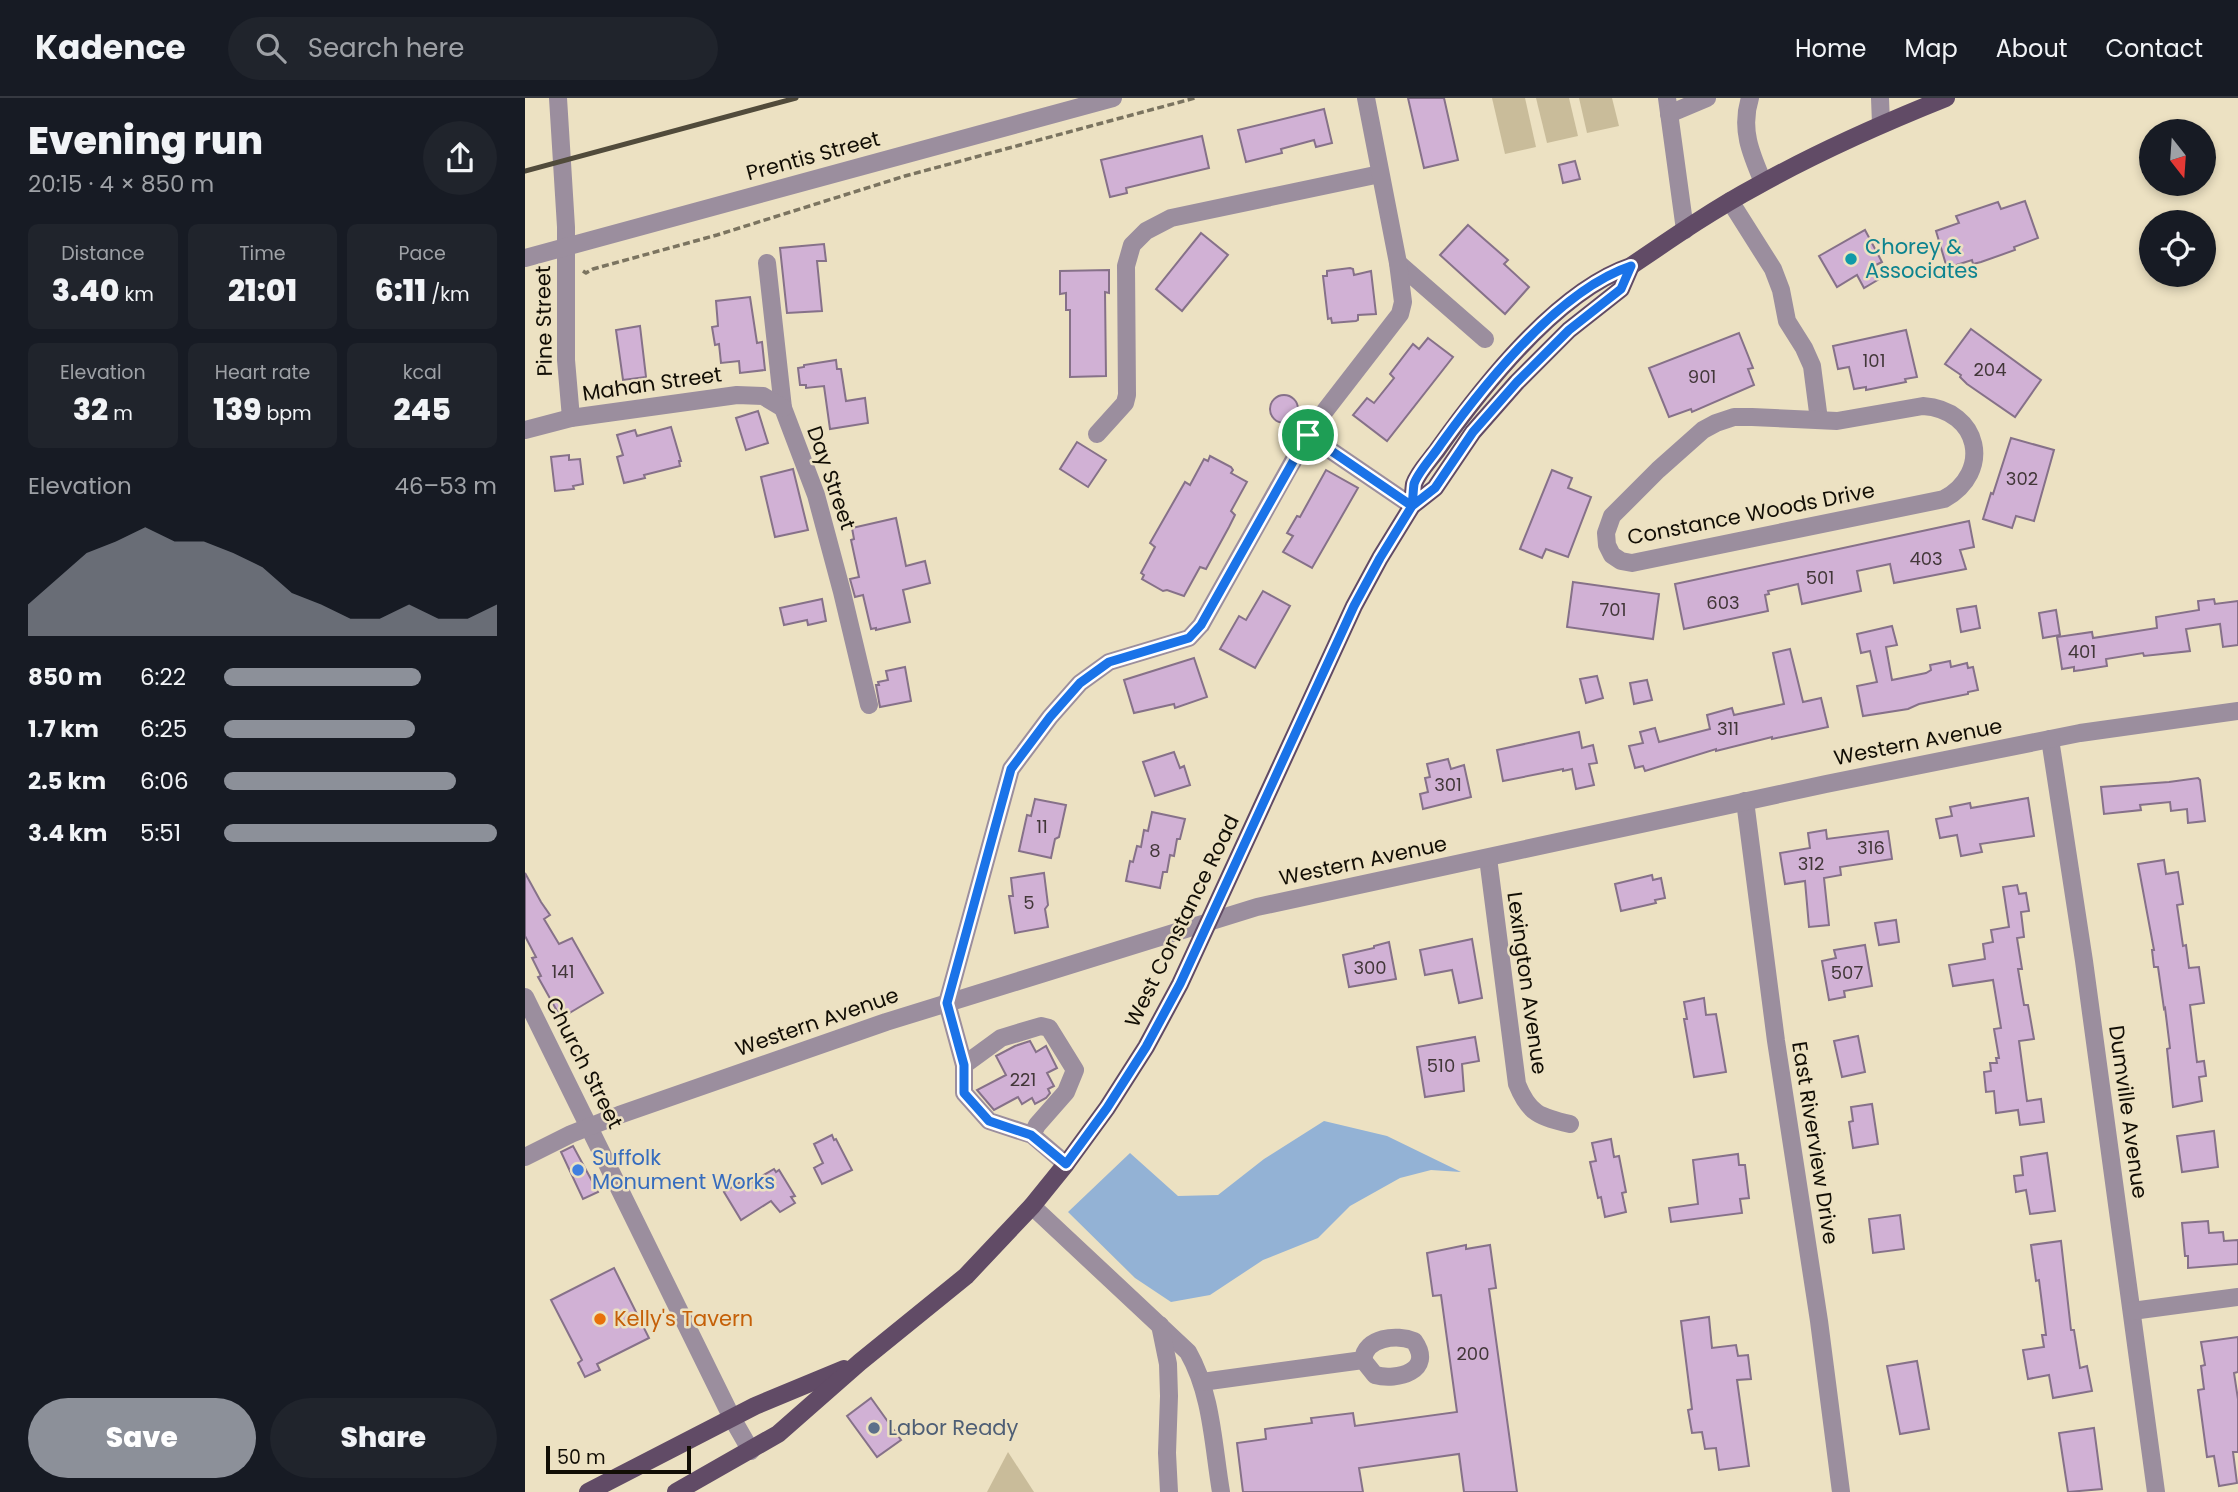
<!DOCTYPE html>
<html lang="en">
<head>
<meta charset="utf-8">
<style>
  body { margin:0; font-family:Poppins,sans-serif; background:#20242c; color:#f1f3f6; height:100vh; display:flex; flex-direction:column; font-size:26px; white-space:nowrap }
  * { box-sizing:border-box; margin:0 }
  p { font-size:23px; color:#9ea1a6 }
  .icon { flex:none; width:38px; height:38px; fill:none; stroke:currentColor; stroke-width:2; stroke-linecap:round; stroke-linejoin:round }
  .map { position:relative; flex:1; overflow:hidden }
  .details { display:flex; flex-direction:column; background:#171b24; width:525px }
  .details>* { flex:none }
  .needle { width:46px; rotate:163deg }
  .fabs { position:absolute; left:1614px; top:21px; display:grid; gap:14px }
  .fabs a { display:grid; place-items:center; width:77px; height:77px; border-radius:50%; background:#171b24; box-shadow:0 4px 10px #0003; font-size:35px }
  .scale { position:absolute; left:21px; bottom:18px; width:145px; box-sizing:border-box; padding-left:7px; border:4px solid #120e05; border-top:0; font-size:19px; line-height:24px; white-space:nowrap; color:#120e05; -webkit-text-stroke:5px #ece1c2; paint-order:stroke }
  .pin { position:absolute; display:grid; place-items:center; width:60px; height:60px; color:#fff; margin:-30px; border:4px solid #fff; border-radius:50%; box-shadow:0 2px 7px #0007 }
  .round { display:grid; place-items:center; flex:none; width:74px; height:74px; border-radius:37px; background:#20242c }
  .overview { display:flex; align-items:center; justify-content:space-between; height:119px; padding:0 28px }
  h1 { font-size:38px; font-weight:800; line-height:52px }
  .metrics { display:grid; grid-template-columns:repeat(3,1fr); gap:10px; height:119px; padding:7px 28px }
  .metrics div { display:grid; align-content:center; border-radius:10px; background:#20242c; text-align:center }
  .metrics b { font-size:30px; font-weight:800 }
  .metrics small { font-size:19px; font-weight:400 }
  .metrics p { font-size:19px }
  .chart { height:196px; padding:14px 28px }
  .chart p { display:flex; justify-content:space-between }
  .chart svg { width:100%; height:126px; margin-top:7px; fill:#8c9099; opacity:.7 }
  .action { display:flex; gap:14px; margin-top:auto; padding:14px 28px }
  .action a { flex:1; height:80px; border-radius:42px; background:#8c9099; color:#fff; font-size:28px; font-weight:800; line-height:80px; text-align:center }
  .action a+a { background:#20242c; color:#f1f3f6 }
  ul { padding:0 28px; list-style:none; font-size:23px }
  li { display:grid; grid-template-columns:112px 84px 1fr; align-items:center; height:52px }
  li i { height:18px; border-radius:9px; background:#8c9099 }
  header { display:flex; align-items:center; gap:42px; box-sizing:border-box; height:98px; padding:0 35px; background:#171b24; border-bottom:2px solid #363941 }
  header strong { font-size:33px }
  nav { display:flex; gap:38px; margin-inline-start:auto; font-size:24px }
  .search { width:490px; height:63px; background:#20242c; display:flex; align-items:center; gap:18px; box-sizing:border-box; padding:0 24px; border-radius:38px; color:#9ea1a6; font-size:26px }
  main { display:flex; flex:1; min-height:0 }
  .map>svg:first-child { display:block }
</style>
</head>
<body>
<header>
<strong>Kadence</strong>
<div class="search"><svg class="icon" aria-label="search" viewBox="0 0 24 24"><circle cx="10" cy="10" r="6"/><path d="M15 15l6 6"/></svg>Search here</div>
<nav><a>Home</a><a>Map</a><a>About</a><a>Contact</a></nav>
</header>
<main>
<section class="details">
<div class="overview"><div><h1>Evening run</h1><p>20:15 · 4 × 850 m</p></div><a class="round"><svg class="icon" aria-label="share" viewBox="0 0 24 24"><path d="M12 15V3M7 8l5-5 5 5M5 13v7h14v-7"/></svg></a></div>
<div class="metrics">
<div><p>Distance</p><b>3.40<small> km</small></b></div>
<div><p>Time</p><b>21:01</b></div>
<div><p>Pace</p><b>6:11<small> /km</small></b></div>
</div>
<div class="metrics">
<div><p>Elevation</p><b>32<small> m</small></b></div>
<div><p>Heart rate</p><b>139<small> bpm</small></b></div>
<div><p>kcal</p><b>245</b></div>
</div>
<div class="chart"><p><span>Elevation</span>46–53 m</p>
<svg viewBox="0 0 160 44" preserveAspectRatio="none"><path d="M0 44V33L10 24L20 15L30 11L40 6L50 11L60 11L70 15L80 20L90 29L100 33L110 38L120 38L130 33L140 38L150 38L160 33V44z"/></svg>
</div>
<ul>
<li><b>850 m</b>6:22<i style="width:72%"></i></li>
<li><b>1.7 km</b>6:25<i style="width:70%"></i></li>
<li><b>2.5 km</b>6:06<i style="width:85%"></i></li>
<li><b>3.4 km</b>5:51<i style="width:100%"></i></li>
</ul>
<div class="action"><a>Save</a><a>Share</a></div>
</section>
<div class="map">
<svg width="1713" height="1394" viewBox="0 0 1713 1394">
  <rect width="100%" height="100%" fill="#ece1c2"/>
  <g fill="#c9bc9a">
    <polygon points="967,0 1000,0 1011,49 980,56"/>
    <polygon points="1011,0 1044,0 1053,38 1022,45"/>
    <polygon points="1054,0 1087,0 1094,28 1062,35"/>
    <polygon points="483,1354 509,1394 462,1394"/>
  </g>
  <polygon fill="#93b2d5" points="799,1023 862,1038 936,1074 906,1072 875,1080 825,1108 793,1140 738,1162 685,1197 646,1204 610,1180 543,1114 605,1055 653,1098 693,1097 739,1061"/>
  <g fill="#d1b1d5" stroke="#867189" stroke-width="2">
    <polygon points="883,0 919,0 933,62 899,70"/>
    <polygon points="799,11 807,45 791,49 789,42 756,51 757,55 721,64 713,32"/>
    <polygon points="677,38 684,70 601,90 602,95 585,99 576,62"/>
    <polygon points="1050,63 1055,81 1038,85 1034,67"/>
    <polygon points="1500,103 1513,140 1489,149 1490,152 1456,164 1448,166 1447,162 1422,170 1411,133 1434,125 1431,118 1473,104 1476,111"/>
    <polygon points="943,127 983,162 979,166 1004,189 980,216 915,157"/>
    <polygon points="1340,132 1357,164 1349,168 1356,180 1339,190 1332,177 1312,189 1294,158"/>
    <polygon points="676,135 703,157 657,213 631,191"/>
    <polygon points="299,146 301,163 292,163 297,213 262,215 255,150"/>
    <polygon points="825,170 828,171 829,177 846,173 851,216 833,217 833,222 831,223 807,225 806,220 803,221 798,178 802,178 802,173"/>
    <polygon points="584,172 584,195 580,194 581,278 545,279 545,212 541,212 541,195 535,196 535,173"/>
    <polygon points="225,199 232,245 237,244 240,272 215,275 214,263 196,265 194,246 190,247 187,229 193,228 191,203"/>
    <polygon points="115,228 121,279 98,282 91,232"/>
    <polygon points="1446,231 1516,282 1490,319 1442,286 1435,279 1436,277 1420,266"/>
    <polygon points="1381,232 1392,279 1380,281 1381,284 1341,292 1341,289 1329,291 1324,269 1313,271 1308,248"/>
    <polygon points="1214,235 1228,270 1223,271 1229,287 1167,314 1166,311 1144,319 1124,270"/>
    <polygon points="903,240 928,259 862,343 828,317 842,300 849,305 869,280 865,276 888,246 894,251"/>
    <polygon points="311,262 312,271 316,271 321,303 340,300 343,325 305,331 299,288 281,290 281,287 275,287 273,270 279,269 279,267"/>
    <circle cx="759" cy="311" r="14"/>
    <polygon points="233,313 243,345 221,352 211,320"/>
    <polygon points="146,329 156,363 154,363 155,368 119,377 120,380 99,385 92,359 98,357 92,337 110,332 112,338"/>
    <polygon points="1486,340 1529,352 1509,423 1491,418 1487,430 1458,421 1466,395 1468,396"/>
    <polygon points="552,344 581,362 563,389 535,371"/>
    <polygon points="44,357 44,362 55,361 58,386 48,388 49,391 30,393 26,359"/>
    <polygon points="685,358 706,369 708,372 706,375 722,384 706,413 710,417 704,429 681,471 675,469 659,498 642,492 638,493 617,481 619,477 616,475 630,449 625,445 660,384 665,387 679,361 683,363"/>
    <polygon points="268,371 283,432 250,439 236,379"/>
    <polygon points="801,372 833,390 787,470 758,454 768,438 762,435 772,418 775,419"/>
    <polygon points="1027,372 1047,380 1043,390 1066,399 1043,459 1021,451 1017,460 995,451"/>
    <polygon points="371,420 381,468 400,463 405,485 378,492 385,524 351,532 351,530 346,531 338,497 330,499 325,481 334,479 326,442 329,441 327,430"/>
    <polygon points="1444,423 1449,449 1435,452 1441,471 1369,485 1365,466 1332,473 1336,493 1277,506 1273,486 1243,493 1244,496 1240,497 1243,513 1159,531 1150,486"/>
    <polygon points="1048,484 1134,496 1128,541 1042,529"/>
    <polygon points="738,493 765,508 730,570 695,551 714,518 721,522"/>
    <polygon points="297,501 301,523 283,527 282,522 259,527 255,510"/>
    <polygon points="1689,501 1690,506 1713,503 1713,547 1698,549 1695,526 1661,531 1665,553 1619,558 1618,555 1581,561 1582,568 1557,572 1549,573 1549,569 1537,571 1532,539 1567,534 1568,540 1632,530 1631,519 1674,512 1673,503"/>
    <polygon points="1451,508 1455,530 1436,534 1432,511"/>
    <polygon points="1531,512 1535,537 1518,540 1514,515"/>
    <polygon points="1367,528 1372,547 1361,549 1367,582 1401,575 1406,572 1405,567 1425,563 1426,569 1442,565 1443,570 1448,569 1453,592 1443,594 1443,596 1394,606 1383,611 1338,618 1332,588 1352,584 1345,553 1336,555 1332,536"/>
    <polygon points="1265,551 1278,604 1296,600 1303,629 1247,641 1247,639 1191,653 1191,651 1120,673 1118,668 1110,670 1104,648 1118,645 1115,634 1130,630 1134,644 1185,631 1182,617 1207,610 1209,617 1259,606 1248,555"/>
    <polygon points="669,560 682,599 650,610 649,606 609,615 599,582"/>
    <polygon points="380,569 386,603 355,609 351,587 354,587 353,584 363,582 361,573"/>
    <polygon points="1072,578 1078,600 1061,605 1055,581"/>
    <polygon points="1122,582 1127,602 1109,606 1105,585"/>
    <polygon points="1054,634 1057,650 1068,647 1072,665 1064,666 1069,687 1051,691 1047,671 1038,673 1038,671 978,683 972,652"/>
    <polygon points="649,654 655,670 659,668 665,687 630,698 618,664"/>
    <polygon points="923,661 926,671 939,667 946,699 898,711 895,696 903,694 900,680 905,679 902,666"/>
    <polygon points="1673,680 1675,682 1680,723 1663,725 1662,711 1646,713 1645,704 1615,707 1616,712 1579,716 1576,689 1644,684"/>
    <polygon points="1503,700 1509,738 1455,746 1457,754 1436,758 1432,737 1415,740 1411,721 1427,718 1425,709 1445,705 1446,710"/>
    <polygon points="510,701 541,707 534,739 530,741 526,760 494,753 502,717 506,718"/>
    <polygon points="627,714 660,721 655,741 652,741 649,758 645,757 642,774 638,774 635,790 601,783 605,763 608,764 612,748 616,749 619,732 623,733"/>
    <polygon points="1301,732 1302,741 1363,733 1367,761 1315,769 1316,777 1299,780 1304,827 1284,829 1280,783 1260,786 1255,755 1285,750 1283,735"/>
    <polygon points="1639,762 1641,776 1653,774 1658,806 1652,807 1658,848 1661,847 1664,870 1674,869 1679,905 1665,907 1672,964 1679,963 1681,978 1674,979 1677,1003 1648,1009 1642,951 1645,950 1640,910 1639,911 1633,869 1629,869 1627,852 1629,852 1613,766"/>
    <polygon points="0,775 16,804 25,817 19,821 34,846 47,840 78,895 36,920 13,879 16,878 7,860 11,859 0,838"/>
    <polygon points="519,775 523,807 520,811 523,829 490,835 484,798 488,798 486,780"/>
    <polygon points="1127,777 1128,782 1136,780 1140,800 1130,802 1131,805 1096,813 1090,786"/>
    <polygon points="1492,787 1494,796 1501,795 1504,813 1496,814 1499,839 1492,840 1497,871 1493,871 1499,907 1503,907 1509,941 1494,943 1502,1003 1516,1001 1519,1024 1495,1027 1493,1012 1471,1015 1469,993 1461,994 1459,974 1466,973 1465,965 1472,965 1471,960 1474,960 1469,931 1476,930 1468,882 1428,888 1424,867 1460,861 1458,846 1468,844 1466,832 1484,829 1478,789"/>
    <polygon points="1371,822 1374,844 1354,847 1350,825"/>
    <polygon points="947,841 957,900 934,905 927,872 900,877 895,852"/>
    <polygon points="864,844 871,881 824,889 818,857 849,850 849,848"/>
    <polygon points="1340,847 1347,888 1319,893 1320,899 1304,902 1297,863 1311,860 1309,852"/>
    <polygon points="1179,900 1181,917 1191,916 1201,974 1169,979 1159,921 1162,921 1159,904"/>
    <polygon points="1333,938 1340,974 1317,979 1309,943"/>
    <polygon points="950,939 954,963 937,966 939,993 900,999 892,949"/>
    <polygon points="505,943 511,954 521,948 532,970 522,975 529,988 523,991 525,995 521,1000 510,1006 507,1000 497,1006 493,999 469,1012 452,992 481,977 471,958 490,948"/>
    <polygon points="1347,1006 1353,1046 1328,1050 1324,1024 1328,1023 1326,1009"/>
    <polygon points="1689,1033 1693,1069 1657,1074 1652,1038"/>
    <polygon points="307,1037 309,1042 311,1041 327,1072 297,1086 289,1070 298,1065 289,1046"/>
    <polygon points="1086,1041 1089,1059 1094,1058 1101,1094 1097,1095 1101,1114 1080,1119 1076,1099 1073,1100 1065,1064 1071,1063 1067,1045"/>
    <polygon points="48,1048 73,1094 58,1101 36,1054"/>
    <polygon points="1522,1055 1530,1113 1505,1116 1501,1092 1491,1094 1489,1078 1498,1077 1496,1059"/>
    <polygon points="1213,1056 1214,1067 1220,1067 1224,1100 1215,1101 1217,1115 1146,1124 1144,1110 1173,1106 1168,1062"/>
    <polygon points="249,1071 251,1074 254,1072 270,1098 266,1099 270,1105 255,1114 246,1103 216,1122 199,1094 222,1080 225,1085"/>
    <polygon points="1375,1117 1379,1151 1348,1155 1344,1121"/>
    <polygon points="1683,1123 1684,1135 1698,1134 1699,1143 1713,1142 1713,1166 1663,1170 1663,1158 1660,1158 1657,1125"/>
    <polygon points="1536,1143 1546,1232 1549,1232 1555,1270 1562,1268 1567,1293 1528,1300 1524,1277 1503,1281 1498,1252 1519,1249 1517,1237 1521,1237 1514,1182 1511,1183 1506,1147"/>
    <polygon points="941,1147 941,1151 965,1147 971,1190 964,1191 992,1394 939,1394 934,1356 834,1370 838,1394 718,1394 712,1345 741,1341 740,1331 787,1325 786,1320 828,1315 830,1328 932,1314 916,1197 908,1198 902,1155"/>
    <polygon points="89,1170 124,1240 72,1266 75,1272 60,1279 53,1265 57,1262 26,1202"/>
    <polygon points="1184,1219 1187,1250 1211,1247 1213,1258 1223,1257 1226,1281 1212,1282 1224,1368 1194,1372 1191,1350 1180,1351 1177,1334 1167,1335 1163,1312 1167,1311 1156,1223"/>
    <polygon points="1713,1239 1713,1274 1709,1275 1713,1301 1713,1354 1708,1354 1712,1385 1694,1388 1689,1358 1682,1359 1673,1292 1679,1291 1676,1268 1680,1267 1676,1244"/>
    <polygon points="1392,1263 1404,1331 1375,1336 1362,1268"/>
    <polygon points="346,1300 376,1342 352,1359 322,1318"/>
    <polygon points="1569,1330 1577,1391 1543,1394 1534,1335"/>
  </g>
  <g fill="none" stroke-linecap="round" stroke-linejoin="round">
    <polyline stroke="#7b7460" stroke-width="3.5" stroke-dasharray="7 3.5" stroke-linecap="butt" points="58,173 61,175 68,171 192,137 380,78 670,0"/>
    <g stroke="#9b8e9e" stroke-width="18">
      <polyline points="33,0 41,129 41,262 46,320"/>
      <polyline points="1142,0 1160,132"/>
      <path d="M1225 0C1215 31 1226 56 1238 84"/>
      <polyline points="1355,0 1356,26"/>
      <polyline points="1144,16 1182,0"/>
      <polyline points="1205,103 1248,171 1256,192 1262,223 1279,250 1287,268 1294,322"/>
      <polyline points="0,160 588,0"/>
      <polyline points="242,165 258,310 291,397 317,494 344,607"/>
      <polyline points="873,165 960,241"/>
      <path d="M1398 308C1455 312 1468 374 1419 401L1107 465 1096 463 1087 457 1082 447 1081 435 1087 418 1133 372 1178 332 1191 325 1209 319H1227L1312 323Z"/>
      <polyline points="0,332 46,320 212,297 238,298 258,310"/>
      <polyline points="572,336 600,305 602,297 601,168 607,147 621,133 646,120 855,76"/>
      <polyline points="783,337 887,408"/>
      <polyline points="1525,641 1559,863 1631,1394"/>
      <polyline points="1220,703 1251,943 1294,1223 1316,1394"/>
      <path d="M963 760 992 986C1004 1016 1015 1019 1045 1026"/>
      <polyline points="0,899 207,1320 226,1353"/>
      <polyline points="439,967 422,905 486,671 525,619 555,585 584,564 664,540 676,527 786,331 875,216 878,204 873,165 841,0"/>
      <polyline points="507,1037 512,1027 541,994 550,972 524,930 516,928 476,940 439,967 439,995 464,1023 507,1037 541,1066"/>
      <polyline points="0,1059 46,1036 94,1017 361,924 732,809 1301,686 1555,635 1713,613"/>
      <path d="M507 1108 663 1254C687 1296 688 1347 696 1394"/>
      <polyline points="1607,1213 1713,1199"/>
      <polyline points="635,1227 643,1266 644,1298 642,1355 644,1394"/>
      <path d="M677 1284 838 1262 850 1277C872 1283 910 1273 889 1243 872 1236 840 1239 838 1262"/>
    </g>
    <g stroke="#614b66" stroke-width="18">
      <path d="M887 408C888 401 888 393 889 386 893 374 906 361 913 351 958 288 1032 193 1106 168 1147 140 1189 111 1232 88 1293 54 1356 26 1421 0"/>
      <polyline points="63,1394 230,1308 319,1271"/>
      <polyline points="151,1394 253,1336 335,1264 441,1178 507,1108 541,1066 582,1010 621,949 655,886 829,508 855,460 887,408 910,390 948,334 992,284 1044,232 1096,191 1106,168"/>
    </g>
    <polyline stroke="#514b3b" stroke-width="5" points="0,73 271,0"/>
  </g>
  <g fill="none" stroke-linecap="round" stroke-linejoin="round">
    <defs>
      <path id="route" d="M783 337 676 527 664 540 584 564 555 585 525 619 486 671 422 905 439 967V995L464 1023 506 1037 541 1066 582 1010 621 949 655 886 829 508 855 460 887 408 910 390 948 334 992 284 1044 232 1096 191 1106 168C1034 192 960 285 916 346 909 357 892 375 889 386 888 393 888 401 887 408L783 337"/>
    </defs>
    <use href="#route" stroke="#fff" stroke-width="14"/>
    <use href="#route" stroke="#1a73e8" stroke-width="9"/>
  </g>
  <circle fill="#0f9aa8" stroke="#ece1c2" stroke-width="2.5" cx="1326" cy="161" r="7"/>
  <circle fill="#3f7fe0" stroke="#ece1c2" stroke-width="2.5" cx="53" cy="1072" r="7"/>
  <circle fill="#e8710a" stroke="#ece1c2" stroke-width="2.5" cx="75" cy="1221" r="7"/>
  <circle fill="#5c6f8a" stroke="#ece1c2" stroke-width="2.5" cx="349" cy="1330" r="7"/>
  <g text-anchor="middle" stroke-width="5" stroke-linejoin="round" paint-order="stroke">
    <g font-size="18" fill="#423739">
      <text x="1349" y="269">101</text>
      <text x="1465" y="278">204</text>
      <text x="1177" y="285">901</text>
      <text x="1497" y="387">302</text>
      <text x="1401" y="467">403</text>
      <text x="1295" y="486">501</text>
      <text x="1198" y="511">603</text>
      <text x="1088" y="518">701</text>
      <text x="1557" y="560">401</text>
      <text x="1203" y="637">311</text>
      <text x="923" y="693">301</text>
      <text x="517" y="735">11</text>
      <text x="1346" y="756">316</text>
      <text x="630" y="759">8</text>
      <text x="1286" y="772">312</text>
      <text x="504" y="811">5</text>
      <text x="845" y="876">300</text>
      <text x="38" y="880">141</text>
      <text x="1322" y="881">507</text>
      <text x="916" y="974">510</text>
      <text x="498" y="988">221</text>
      <text x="948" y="1262">200</text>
    </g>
    <g font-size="21" fill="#120e05" stroke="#ece1c2">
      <text transform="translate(288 58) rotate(-15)" y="7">Prentis Street</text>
      <text transform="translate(19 223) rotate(-91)" y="7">Pine Street</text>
      <text transform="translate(127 286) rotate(-8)" y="7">Mahan Street</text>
      <text transform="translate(306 380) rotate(71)" y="7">Day Street</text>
      <text transform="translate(1226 416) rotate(-11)" y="7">Constance Woods Drive</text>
      <text transform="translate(1393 644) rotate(-11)" y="7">Western Avenue</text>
      <text transform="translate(838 763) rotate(-12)" y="7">Western Avenue</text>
      <text transform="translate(657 823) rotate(-64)" y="7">West Constance Road</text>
      <text transform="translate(1002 885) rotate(82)" y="7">Lexington Avenue</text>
      <text transform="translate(292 924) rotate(-19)" y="7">Western Avenue</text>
      <text transform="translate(59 965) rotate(63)" y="7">Church Street</text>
      <text transform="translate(1603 1014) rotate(82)" y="7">Dumville Avenue</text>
      <text transform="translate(1290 1045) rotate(81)" y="7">East Riverview Drive</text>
    </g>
    <g font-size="21" fill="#0d838f" stroke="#ece1c2" text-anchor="start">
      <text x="1340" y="156">Chorey &amp;<tspan x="1340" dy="24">Associates</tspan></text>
    </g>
    <g font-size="21" fill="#366cbe" stroke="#ece1c2" text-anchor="start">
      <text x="67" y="1067">Suffolk<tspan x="67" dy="24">Monument Works</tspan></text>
    </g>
    <g font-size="21" fill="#c56008" stroke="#ece1c2" text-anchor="start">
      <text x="89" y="1228">Kelly's Tavern</text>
    </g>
    <g font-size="21" fill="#4e5e75" stroke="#ece1c2" text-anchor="start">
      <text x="363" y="1337">Labor Ready</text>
    </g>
  </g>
</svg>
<div class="fabs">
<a><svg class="needle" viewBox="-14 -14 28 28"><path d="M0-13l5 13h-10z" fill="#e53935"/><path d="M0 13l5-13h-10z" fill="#9ea1a6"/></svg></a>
<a><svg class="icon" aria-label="locate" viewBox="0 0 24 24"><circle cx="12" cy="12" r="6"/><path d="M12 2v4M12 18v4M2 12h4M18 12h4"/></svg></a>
</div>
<div class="scale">50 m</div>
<div class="pin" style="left:783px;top:337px;background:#1e9e55"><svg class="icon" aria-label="arrive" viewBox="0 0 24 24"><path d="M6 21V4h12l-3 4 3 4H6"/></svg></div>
</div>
</main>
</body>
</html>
